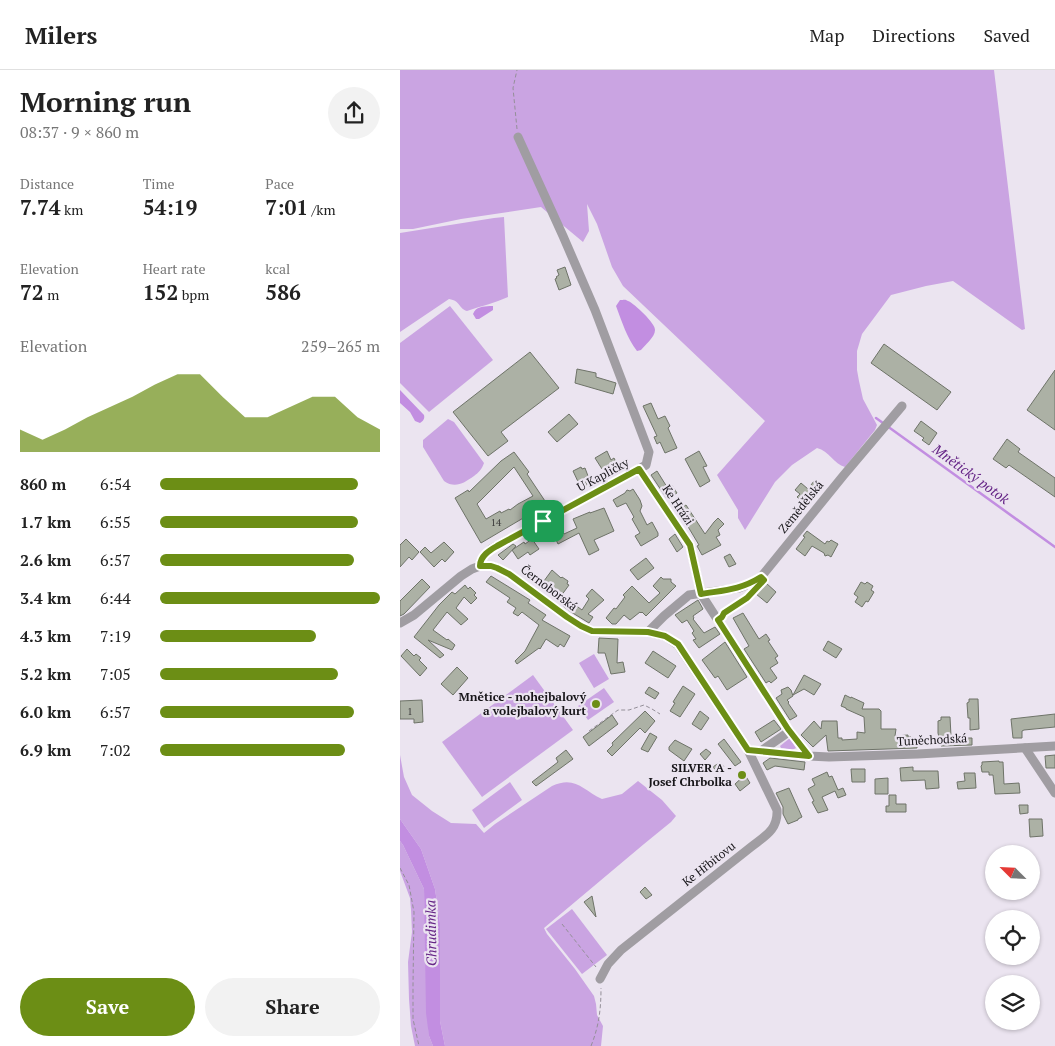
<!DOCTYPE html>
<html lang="en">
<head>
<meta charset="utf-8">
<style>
  body { margin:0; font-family:"PT Serif",serif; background:#f2f2f2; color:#222; height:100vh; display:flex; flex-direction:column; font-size:19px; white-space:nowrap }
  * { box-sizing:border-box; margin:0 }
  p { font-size:16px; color:#767676 }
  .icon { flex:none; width:28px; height:28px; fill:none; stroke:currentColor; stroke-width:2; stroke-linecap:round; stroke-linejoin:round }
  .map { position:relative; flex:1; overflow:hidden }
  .sheet { display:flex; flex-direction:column; background:#fff; width:400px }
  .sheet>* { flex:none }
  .needle { width:32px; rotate:294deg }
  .controls { position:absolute; left:585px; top:775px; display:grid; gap:10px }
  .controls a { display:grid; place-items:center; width:55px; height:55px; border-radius:50%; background:#fff; box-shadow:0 1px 4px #0004; font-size:25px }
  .pin { position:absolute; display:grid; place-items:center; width:42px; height:42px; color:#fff; margin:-21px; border-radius:10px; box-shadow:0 2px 8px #0006 }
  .round { display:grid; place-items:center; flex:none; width:52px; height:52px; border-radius:26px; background:#f2f2f2 }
  .headline { display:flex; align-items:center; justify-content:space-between; height:85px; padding:0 20px }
  h1 { font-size:28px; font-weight:700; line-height:38px }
  .stats { display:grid; grid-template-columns:repeat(3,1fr); gap:8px; height:85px; padding:5px 20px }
  .stats div { display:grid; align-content:center }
  .stats b { font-size:21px; font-weight:700 }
  .stats small { font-size:14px; font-weight:400 }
  .stats p { font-size:14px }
  .chart { height:140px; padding:10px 20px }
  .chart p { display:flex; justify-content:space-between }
  .chart svg { width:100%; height:90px; margin-top:5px; fill:#6c8e15; opacity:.7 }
  .primary-button { display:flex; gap:10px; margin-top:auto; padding:10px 20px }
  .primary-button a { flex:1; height:58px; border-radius:30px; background:#6c8e15; color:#fff; font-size:20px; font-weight:700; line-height:58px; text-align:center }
  .primary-button a+a { background:#f2f2f2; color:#222 }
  ul { padding:0 20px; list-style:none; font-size:16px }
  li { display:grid; grid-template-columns:80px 60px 1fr; align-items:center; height:38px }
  li i { height:12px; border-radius:6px; background:#6c8e15 }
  header { display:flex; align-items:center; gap:30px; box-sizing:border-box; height:70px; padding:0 25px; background:#fff; border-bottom:1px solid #e0e0e0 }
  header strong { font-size:24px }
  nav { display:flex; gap:28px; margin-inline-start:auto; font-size:18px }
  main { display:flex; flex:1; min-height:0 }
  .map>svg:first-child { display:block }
</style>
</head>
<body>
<header>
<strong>Milers</strong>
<nav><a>Map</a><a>Directions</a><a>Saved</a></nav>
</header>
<main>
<section class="sheet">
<div class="headline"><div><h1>Morning run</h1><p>08:37 · 9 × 860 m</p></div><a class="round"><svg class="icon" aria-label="share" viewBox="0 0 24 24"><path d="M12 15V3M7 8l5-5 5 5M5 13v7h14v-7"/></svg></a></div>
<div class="stats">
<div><p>Distance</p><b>7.74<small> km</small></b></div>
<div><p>Time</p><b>54:19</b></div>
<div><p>Pace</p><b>7:01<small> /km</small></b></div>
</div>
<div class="stats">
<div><p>Elevation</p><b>72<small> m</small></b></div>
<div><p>Heart rate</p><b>152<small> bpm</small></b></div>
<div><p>kcal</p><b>586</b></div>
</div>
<div class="chart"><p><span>Elevation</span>259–265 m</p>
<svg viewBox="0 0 160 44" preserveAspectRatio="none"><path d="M0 44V33L10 38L20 33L30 27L40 22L50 17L60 11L70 6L80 6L90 17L100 27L110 27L120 22L130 17L140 17L150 27L160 33V44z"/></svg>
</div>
<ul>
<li><b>860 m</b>6:54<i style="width:90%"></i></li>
<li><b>1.7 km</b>6:55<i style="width:90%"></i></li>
<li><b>2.6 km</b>6:57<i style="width:88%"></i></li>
<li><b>3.4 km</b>6:44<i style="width:100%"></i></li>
<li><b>4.3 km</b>7:19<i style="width:71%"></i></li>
<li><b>5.2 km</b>7:05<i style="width:81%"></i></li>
<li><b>6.0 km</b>6:57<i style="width:88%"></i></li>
<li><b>6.9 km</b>7:02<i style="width:84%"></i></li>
</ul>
<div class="primary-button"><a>Save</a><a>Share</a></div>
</section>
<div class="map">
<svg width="655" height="976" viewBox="0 0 655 976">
  <rect width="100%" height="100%" fill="#ebe4f0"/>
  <g fill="#caa4e2">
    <path d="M0 0H594L625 259 622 260 553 211 526 216 491 225 462 264 457 281V300L459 311 463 329 477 355 475 360 445 397C434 394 429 381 417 378L392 395 375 412 345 460 338 448V440L317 405 365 351 223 216 212 197 197 154 187 134 189 161 183 172 141 137 61 149 13 159H0Z"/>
    <path d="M104 147 108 227C95 233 81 236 67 241 58 238 61 231 49 229L0 262V163L94 148Z"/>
    <polygon points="50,236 93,290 29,342 0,313 0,273"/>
    <path d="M48 349 54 352 84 393C82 399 79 402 74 406 64 413 55 419 44 411L23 377V370Z"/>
    <polygon points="194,584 209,609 194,618 179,593"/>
    <polygon points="133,605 173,660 82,727 42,672"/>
    <polygon points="204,618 214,632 188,650 178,636"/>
    <polygon points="390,668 396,678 392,680 381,678 380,676"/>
    <path d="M0 685 4 707 12 725 32 741 51 753 76 754 84 763 95 754 152 716C175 705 183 720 202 729L222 724 238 711 262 730 276 746 271 752 244 774 144 858 147 864 175 899 194 926 196 934 197 945 203 956 201 976H45L40 951V853L35 819 21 779 0 749Z"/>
    <polygon points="110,712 122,730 84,758 72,740"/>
    <polygon points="0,771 3,775 24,819 29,966 33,976 15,976 11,956 9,929 8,892 12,862 11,840 10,828 0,801"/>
    <polygon points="172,839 207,885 182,904 146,859"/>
  </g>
  <g fill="#c28ee1">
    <path d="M220 230C224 230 225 229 228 231 234 233 256 254 255 260 255 267 245 275 241 280L237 281C227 268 222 252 216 236Z"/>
    <path d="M90 236H93V240L79 249H76L73 244C76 236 83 237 90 236Z"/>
    <path d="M0 320 24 345C25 349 23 351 20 353L15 351 10 342 0 333Z"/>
    <polygon points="0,749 21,779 35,819 40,853 40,951 45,976 33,976 29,966 26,943 24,819 3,775 0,771"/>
  </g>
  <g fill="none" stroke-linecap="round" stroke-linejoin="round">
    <polyline stroke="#c28ee1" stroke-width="2.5" points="476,348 655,477"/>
  </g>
  <g fill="#acb1a5" stroke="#6e7368" fill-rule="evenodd">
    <polygon points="165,197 171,215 159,220 155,209 157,208 156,207 159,205 157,200"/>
    <polygon points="484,274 551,322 537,340 471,293"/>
    <polygon points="130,282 159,318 101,362 108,371 88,386 53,342"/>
    <polygon points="177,299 196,303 196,307 216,313 213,324 175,313"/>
    <polygon points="655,300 655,360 627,340"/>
    <polygon points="251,333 258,349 265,346 270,356 268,358 277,378 265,383 260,372 257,374 254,367 257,366 243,336"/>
    <polygon points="169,344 178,354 157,372 148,362"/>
    <polygon points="521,351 537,363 529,375 522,370 524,368 514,361"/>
    <polygon points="607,369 620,379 618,382 655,408 655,427 609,395 606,398 593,389"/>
    <polygon points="207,381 211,390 214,388 219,398 213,401 210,395 202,399 195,388"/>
    <polygon points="299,381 307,396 303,397 310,411 300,417 285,389"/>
    <path d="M114 382 129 402 127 404 147 434 81 473 55 428 68 420 69 422 101 391ZM114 397 133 426 118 434 110 440 109 439 101 443 100 441 86 449 77 434Z"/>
    <polygon points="181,397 182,399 185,398 188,406 184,408 187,415 181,418 173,401"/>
    <polygon points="257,401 267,417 271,414 277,423 267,429 251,405"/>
    <polygon points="414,411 420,416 413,424 416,426 408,436 397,427 400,424 395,420 401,413 408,419"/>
    <polygon points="233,419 240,430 242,436 240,441 247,455 252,452 258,463 258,466 241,476 235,466 240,463 232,449 234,447 226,433 217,437 213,430 225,423 227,420 230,421"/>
    <polygon points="286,435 305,464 314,452 318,448 324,454 318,460 320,465 316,467 321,475 302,485 297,476 299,475 278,440"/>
    <polygon points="204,438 214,461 194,470 199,480 189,485 179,463 158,474 151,459 160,456 164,464 177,458 173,449 190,442 190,443"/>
    <polygon points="407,461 425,474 427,471 429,472 431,470 438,474 431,487 428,485 425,486 424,483 412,476 405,486 396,479 405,467 403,466"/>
    <polygon points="275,464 283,477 277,482 269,469"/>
    <polygon points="6,469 19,482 12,490 9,487 0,497 0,475"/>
    <polygon points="132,469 139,479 130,485 128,482 118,489 112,480 124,472 125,474"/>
    <polygon points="44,472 54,482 45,492 42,489 34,497 20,482 25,477 31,483"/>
    <polygon points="113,474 116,476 103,490 98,485"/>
    <polygon points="330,484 336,494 329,497 324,487"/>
    <polygon points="246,488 254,498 238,510 230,500"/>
    <polygon points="152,500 161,508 162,507 168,511 167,514 169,515 161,526 149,517 147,520 141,515"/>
    <polygon points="91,506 130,530 128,533 146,545 142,550 170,566 164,577 160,574 158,577 146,569 140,579 139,578 117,594 115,591 125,581 139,555 122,542 118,546 113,543 116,538 107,532 110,528 86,512"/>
    <polygon points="261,507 263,509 271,509 271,512 276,516 246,546 242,542 241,543 240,542 230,550 224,545 216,554 212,554 206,548 214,538 216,539 225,527 223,525 232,516 249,533 260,523 253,516"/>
    <polygon points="22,509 30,517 4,544 0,546 0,531"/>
    <polygon points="461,512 465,514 467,512 473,516 471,520 474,522 468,532 466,531 462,537 455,532 458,527 454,524"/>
    <polygon points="366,513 376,522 367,533 356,524"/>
    <polygon points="65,515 68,519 70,517 76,523 74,525 77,528 71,534 64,527 56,538 68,549 61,555 47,542 33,560 47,570 48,569 55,575 52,580 28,570 44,585 40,588 14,567 39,535 52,522 55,524"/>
    <polygon points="192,519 204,530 188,544 193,547 189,553 171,542 163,536 167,529 182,540 189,529 186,526"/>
    <polygon points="298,530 303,539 293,546 294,548 293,549 304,563 315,557 320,564 299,578 293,570 296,569 292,563 294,561 287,550 282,553 275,545"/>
    <polygon points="343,543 359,569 366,564 370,570 368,571 378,586 375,588 378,593 370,598 377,608 371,613 369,611 366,613 344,579 349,576 333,548"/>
    <polygon points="199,568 218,569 217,593 223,592 225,602 211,604 205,583 198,583"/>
    <polygon points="428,571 442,579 436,588 423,580"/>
    <polygon points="325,572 347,607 327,620 318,606 315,608 302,590"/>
    <polygon points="7,579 14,586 16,584 21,588 19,590 27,598 20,606 1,586"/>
    <polygon points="253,581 276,596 268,608 245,593"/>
    <polygon points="57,597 68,608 53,625 41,614"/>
    <polygon points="404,605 421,614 414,625 404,619 393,625"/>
    <polygon points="283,616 295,624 280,647 270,641 275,633 273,632"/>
    <polygon points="249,617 259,623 255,629 245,623"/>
    <polygon points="388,617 391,620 393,626 387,630 389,632 388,633 397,646 390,650 376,628 382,624 381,620"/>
    <polygon points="445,625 451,628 451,627 464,633 462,639 479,639 481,641 481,659 496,659 495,666 508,665 508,667 511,667 511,670 517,670 517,678 428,681 426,665 413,677 401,665 414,651 421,659 422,651 437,651 438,668 442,668 442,670 457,669 457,662 465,663 464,647 446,639 446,638 441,636"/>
    <polygon points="569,629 578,629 579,659 570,660 570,648 568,648 567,633 569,632"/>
    <polygon points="22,630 23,652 14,653 14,649 0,649 0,631"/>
    <polygon points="245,641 255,651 245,663 240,658 212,686 207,681 213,675 212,673"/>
    <polygon points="300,641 309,648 301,660 292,654"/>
    <polygon points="655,644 655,657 624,660 622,661 622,668 613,668 611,649"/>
    <polygon points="212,645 218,654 189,676 183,667"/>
    <polygon points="541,647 550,647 551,666 554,666 555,668 572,668 572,675 541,676 538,663 538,651 541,650"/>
    <polygon points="374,650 381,659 361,672 355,662"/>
    <polygon points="250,663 257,667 248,682 241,679"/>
    <polygon points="324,669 341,692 335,696 318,674"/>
    <polygon points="275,670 292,679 284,691 269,680 269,677"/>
    <polygon points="306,679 311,683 305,690 300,684"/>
    <polygon points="166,680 173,689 136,716 132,712 158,692 156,688"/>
    <polygon points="655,685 655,698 646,698 645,686"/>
    <polygon points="370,688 405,692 404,700 375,696 367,700 363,693"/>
    <polygon points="599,691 599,692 603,692 604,714 619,713 620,723 595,724 593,705 589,705 589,702 582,702 581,696 582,695 582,692"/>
    <polygon points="320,692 324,697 318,703 313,697"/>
    <polygon points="513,697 513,701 538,701 539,718 526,719 525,710 501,711 500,698"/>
    <polygon points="451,699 465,699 465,712 452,712"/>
    <polygon points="427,702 429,707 432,706 438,720 443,718 446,725 438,728 435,721 422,727 428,740 418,743 412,732 414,731 408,719 415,715 412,709"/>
    <polygon points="564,703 575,703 576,718 558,719 557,712 565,711"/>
    <polygon points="345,705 350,713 340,721 335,714"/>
    <polygon points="488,708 488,724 475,724 475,709"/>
    <polygon points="389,718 402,747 398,749 398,750 388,754 383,744 383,737 376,723"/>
    <polygon points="489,725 496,725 496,734 506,734 506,742 486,742 486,736 489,736"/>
    <polygon points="619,735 628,735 628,743 620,744"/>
    <polygon points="629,749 642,749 643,766 630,767"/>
    <polygon points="245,817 252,825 246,829 240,822"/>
    <polygon points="192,826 196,847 184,832"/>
  </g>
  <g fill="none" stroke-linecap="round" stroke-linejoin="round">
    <g stroke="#948f98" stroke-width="1" stroke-dasharray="4 2.5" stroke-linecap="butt">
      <polyline points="117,59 113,18 117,0"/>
      <polyline points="324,543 347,528 353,522"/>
      <polyline points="189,661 218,640 229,640 244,635 252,639 260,644"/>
      <polyline points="0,798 9,815 14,842 13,915 13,949 19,976"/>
      <polyline points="162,854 196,897"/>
      <path d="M191 976C199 956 201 939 201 918"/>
    </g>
    <g stroke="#a09da2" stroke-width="9">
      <polyline points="239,399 290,475 301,524 388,659 409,686"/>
      <polyline points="80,496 81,490 91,479 239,399 246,395 249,382 195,240 163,166 118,67"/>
      <polyline points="0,553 14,545 61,506 72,499 80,496 91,496 97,498 109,504 167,547 181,556 192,561 248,562 265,566 278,575 348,680 409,686 429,687 518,684 655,676"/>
      <polyline points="248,562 264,546 289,525 339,518 349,514 361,507 443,406 502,336"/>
      <polyline points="625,678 655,723"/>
      <polyline points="361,681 390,661"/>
      <path d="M200 909 208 894 221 880 351 777C365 766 378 760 377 740L348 680"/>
    </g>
  </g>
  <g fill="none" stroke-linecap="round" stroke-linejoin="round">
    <defs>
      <path id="route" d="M239 399 290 475 301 524C325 520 340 520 361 507L364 510 347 528 324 543 322 547 318 550 388 659 409 686 348 680 278 574 265 566 248 562 192 561 181 556 167 547 109 504 97 498 91 496H80C80 486 90 480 97 476Z"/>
    </defs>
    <use href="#route" stroke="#fff" stroke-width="10"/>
    <use href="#route" stroke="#6c8e15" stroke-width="6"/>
  </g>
  <g fill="#6c8e15" stroke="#ebe4f0" stroke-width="2">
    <circle cx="196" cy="634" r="5"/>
    <circle cx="342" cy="705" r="5"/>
  </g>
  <g text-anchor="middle" stroke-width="4.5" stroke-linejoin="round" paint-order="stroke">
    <g font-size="10" fill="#3d3d3d">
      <text x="96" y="456">14</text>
      <text x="10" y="645">1</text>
    </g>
    <g font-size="12" fill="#18161a" stroke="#ebe4f0">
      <text transform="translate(203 405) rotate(-28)" y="4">U Kapličky</text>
      <text transform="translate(278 435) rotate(56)" y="4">Ke Hrázi</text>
      <text transform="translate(401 437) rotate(-51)" y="4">Zemědělská</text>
      <text transform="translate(149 518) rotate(37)" y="4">Černoborská</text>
      <text transform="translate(532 670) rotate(-3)" y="4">Tuněchodská</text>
      <text transform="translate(309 794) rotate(-38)" y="4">Ke Hřbitovu</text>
    </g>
    <g font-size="12" font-weight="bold" fill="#18161a" stroke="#ebe4f0" text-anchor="end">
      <text x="186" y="631">Mnětice - nohejbalový<tspan x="186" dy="14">a volejbalový kurt</tspan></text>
      <text x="332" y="702">SILVER A -<tspan x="332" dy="14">Josef Chrbolka</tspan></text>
    </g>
    <g font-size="14" font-style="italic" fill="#662687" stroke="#ebe4f0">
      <text transform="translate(571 404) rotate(36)" y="5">Mnětický potok</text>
      <text transform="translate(31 863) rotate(-91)" y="5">Chrudimka</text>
    </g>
  </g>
</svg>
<div class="controls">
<a><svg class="needle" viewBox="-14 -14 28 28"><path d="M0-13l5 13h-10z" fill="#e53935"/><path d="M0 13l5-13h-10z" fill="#767676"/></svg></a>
<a><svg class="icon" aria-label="locate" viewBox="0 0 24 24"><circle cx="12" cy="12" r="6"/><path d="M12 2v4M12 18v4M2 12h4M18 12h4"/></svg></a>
<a><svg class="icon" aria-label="layers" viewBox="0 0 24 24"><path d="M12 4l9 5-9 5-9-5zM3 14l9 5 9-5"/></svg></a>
</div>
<div class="pin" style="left:143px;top:451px;background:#1e9e55"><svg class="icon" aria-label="arrive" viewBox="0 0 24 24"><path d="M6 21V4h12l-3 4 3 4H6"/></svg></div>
</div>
</main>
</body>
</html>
